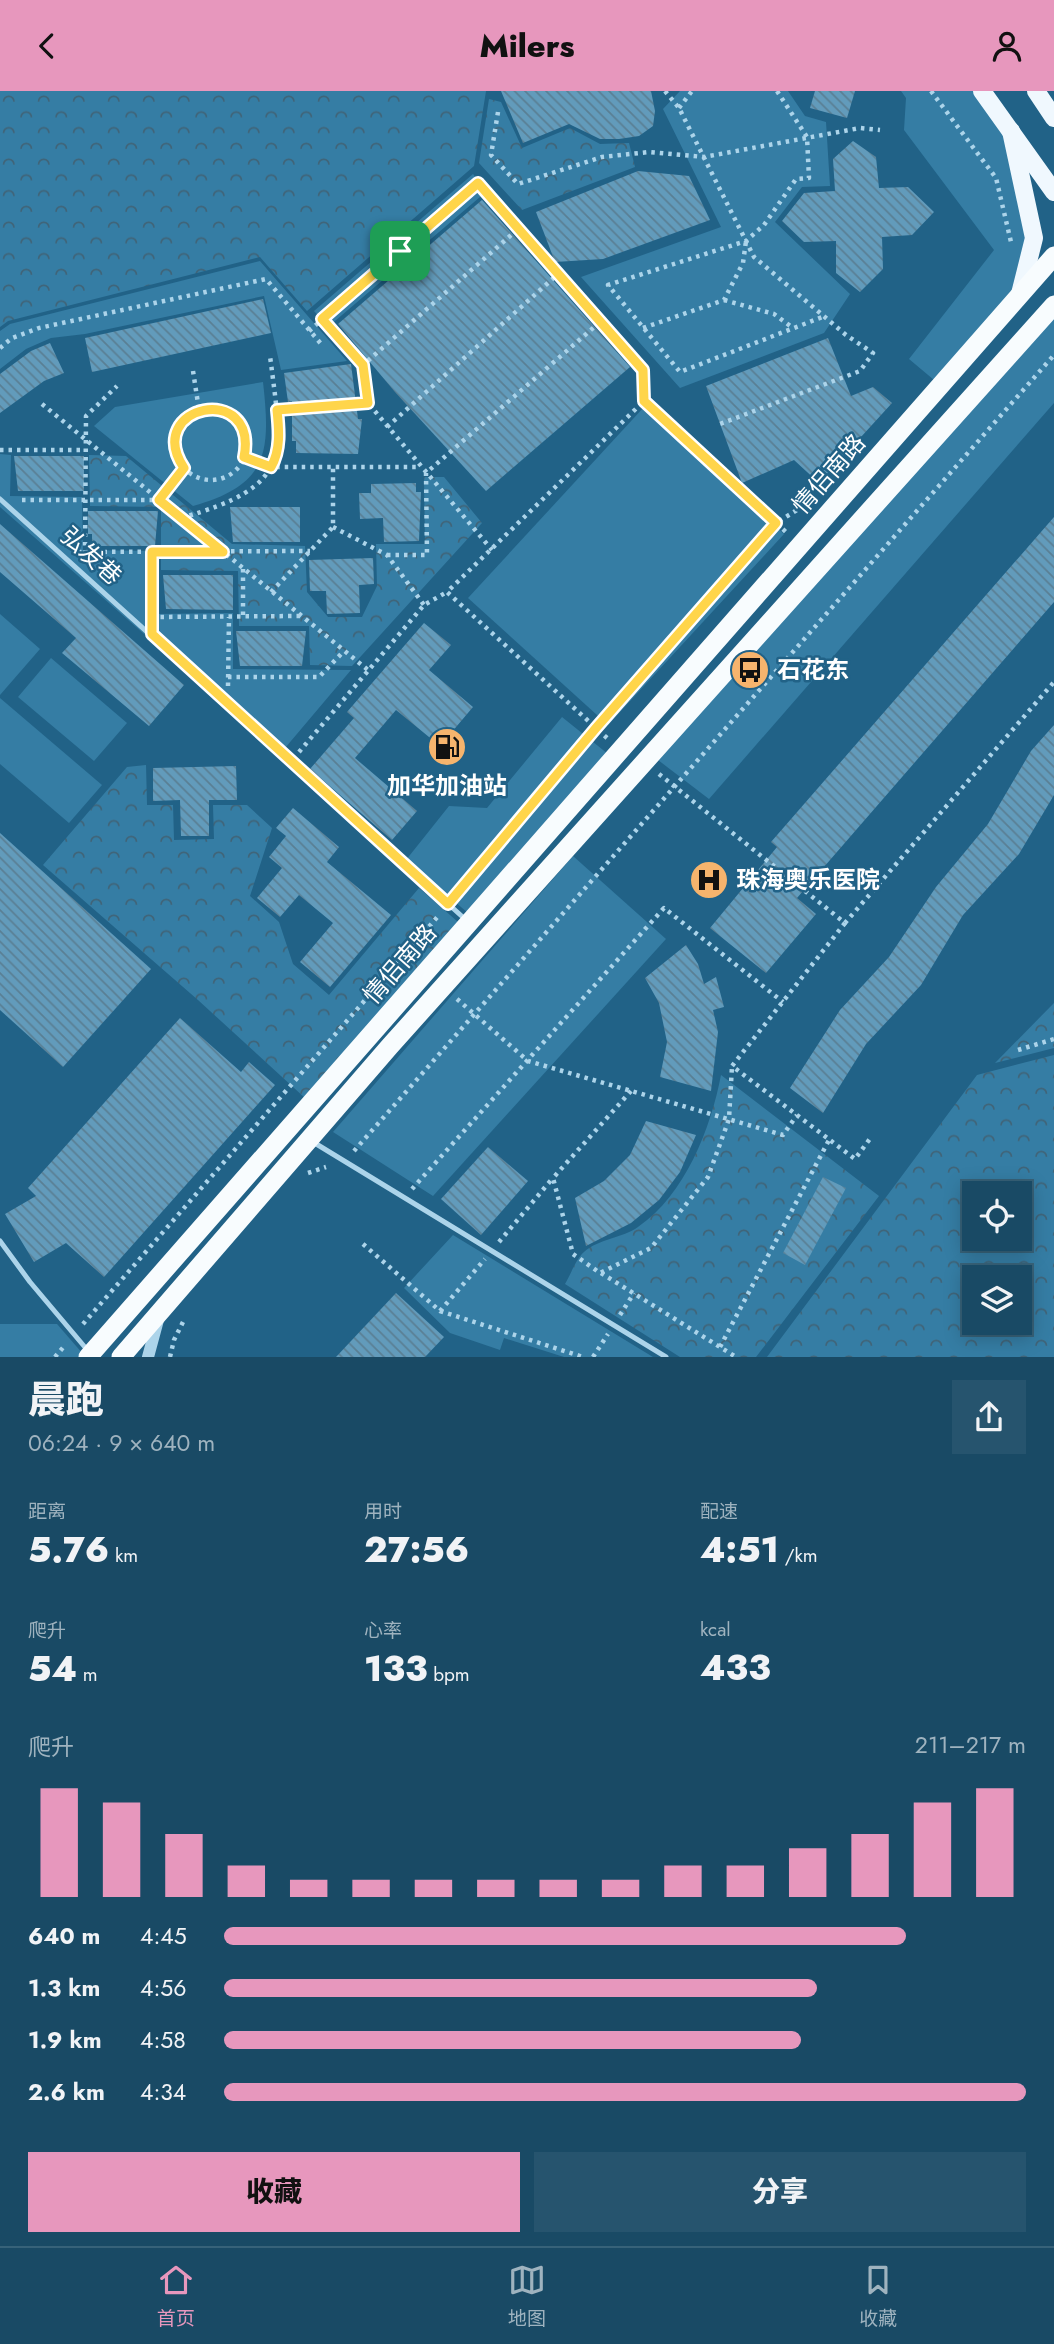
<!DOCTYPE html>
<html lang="zh">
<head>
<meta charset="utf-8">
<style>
  body { margin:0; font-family:Jost,"Noto Sans SC",sans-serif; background:#26546e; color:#f1f3f6; height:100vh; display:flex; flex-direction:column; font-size:26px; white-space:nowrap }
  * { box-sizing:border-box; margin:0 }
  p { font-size:23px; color:#9fb3bf }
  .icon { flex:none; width:38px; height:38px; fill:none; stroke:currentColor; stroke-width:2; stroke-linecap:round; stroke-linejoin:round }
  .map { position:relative; height:1266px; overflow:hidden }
  .panel { display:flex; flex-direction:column; background:#194a65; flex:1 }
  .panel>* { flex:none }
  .tools { position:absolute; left:962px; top:1090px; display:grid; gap:14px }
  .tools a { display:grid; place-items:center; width:70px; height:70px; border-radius:0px; background:#194a65; box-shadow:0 4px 18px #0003,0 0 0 2px #376279; font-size:35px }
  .pin { position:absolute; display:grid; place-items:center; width:60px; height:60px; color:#fff; margin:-30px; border-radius:14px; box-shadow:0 4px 10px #0006 }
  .round { display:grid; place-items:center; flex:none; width:74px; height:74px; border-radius:0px; background:#26546e }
  .headline { display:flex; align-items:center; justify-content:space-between; height:119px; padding:0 28px }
  h1 { font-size:38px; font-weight:800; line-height:52px }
  .stats { display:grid; grid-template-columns:repeat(3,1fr); gap:10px; height:119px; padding:7px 28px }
  .stats div { display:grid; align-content:center }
  .stats b { font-size:35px; font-weight:800 }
  .stats small { font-size:19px; font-weight:400 }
  .stats p { font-size:19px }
  .chart { height:196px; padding:14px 28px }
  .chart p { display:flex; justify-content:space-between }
  .chart svg { width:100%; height:126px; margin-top:7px; stroke:#e797bd; stroke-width:6 }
  .primary-button { display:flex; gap:14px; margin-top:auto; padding:14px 28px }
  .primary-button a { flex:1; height:80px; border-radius:0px; background:#e797bd; color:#111; font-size:28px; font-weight:800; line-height:80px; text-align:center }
  .primary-button a+a { background:#26546e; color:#f1f3f6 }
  ul { padding:0 28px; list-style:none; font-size:23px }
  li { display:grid; grid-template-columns:112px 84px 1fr; align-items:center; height:52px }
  li i { height:18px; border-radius:9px; background:#e797bd }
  header { display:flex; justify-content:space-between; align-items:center; height:91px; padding:0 28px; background:#e797bd; color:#111; font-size:32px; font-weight:800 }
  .tabs { display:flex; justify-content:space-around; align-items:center; height:98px; border-top:2px solid #376279; background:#194a65; font-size:19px; color:#9fb3bf }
  .tabs a { display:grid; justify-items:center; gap:4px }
  .tabs .on { color:#e797bd }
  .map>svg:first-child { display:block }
</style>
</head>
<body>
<header><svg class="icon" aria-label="back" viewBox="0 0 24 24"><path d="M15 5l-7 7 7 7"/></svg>Milers<svg class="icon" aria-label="person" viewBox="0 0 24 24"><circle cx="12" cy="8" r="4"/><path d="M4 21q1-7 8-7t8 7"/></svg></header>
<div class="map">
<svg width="1054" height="1266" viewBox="0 0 1054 1266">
  <defs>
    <pattern id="forest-crowns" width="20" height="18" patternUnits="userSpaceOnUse" patternTransform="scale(1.75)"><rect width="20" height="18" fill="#357da4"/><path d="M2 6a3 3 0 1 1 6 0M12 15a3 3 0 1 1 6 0" fill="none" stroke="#406478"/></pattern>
    <pattern id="building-back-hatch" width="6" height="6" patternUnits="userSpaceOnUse" patternTransform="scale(1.75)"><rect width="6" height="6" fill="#629bbb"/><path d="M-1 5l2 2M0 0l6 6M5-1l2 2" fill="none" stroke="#5a7f94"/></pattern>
  </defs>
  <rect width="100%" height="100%" fill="#216287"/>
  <g fill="#357da4">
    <polygon points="680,0 788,0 805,25 826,31 830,95 802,96 775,131 850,203 824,242 680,297 581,186 721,136 663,18"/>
    <polygon points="901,0 975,0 1006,43 1029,149 1013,202 934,289 909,268 994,159 904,39 906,7"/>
    <polygon points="473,83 487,100 328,236 314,220"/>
    <polygon points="260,170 347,270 281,279 264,205 85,243 51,247 26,258 0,278 0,240 10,233"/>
    <polygon points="1054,221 1054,312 709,708 658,669"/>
    <path d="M263 291C271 362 268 394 193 415L94 335 115 316Z"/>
    <polygon points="644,316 784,443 608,634 468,507"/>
    <polygon points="0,363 11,364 10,405 82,406 83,459 156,460 156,523 233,522 233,578 351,579 280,663 0,416"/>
    <polygon points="0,523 40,558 0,604"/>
    <polygon points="51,567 127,632 94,670 18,606"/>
    <polygon points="0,607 102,694 69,732 0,673"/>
    <polygon points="562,626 608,663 468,822 406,769 449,715 487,717"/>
    <polygon points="573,765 666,848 433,1105 333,1041"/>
    <polygon points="453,1144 653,1266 564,1266 504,1247 500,1259 450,1242 404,1197"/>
    <polygon points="0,1233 57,1233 83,1263 79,1266 0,1266"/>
  </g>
  <g fill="url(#forest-crowns)" fill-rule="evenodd">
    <polygon points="0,0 486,0 474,75 307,220 260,166 8,230 0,236"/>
    <polygon points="489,8 501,11 522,57 570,37 600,53 629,52 635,76 522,119 479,72"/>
    <polygon points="89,364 126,365 232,453 305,455 307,501 328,526 362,526 377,495 376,453 425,453 424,386 444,386 482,432 352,575 310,574 309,535 239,535 238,480 161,479 161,416 90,415"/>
    <polygon points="146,674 147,714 173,714 174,749 214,748 213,714 247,714 272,737 250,805 279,831 293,873 329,904 419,797 458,831 305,1007 198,909 43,774 127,676"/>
    <polygon points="1054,912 1054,957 995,972"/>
    <path d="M1054 964V1266H767L977 984ZM975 1102H1020V1148H975ZM975 1186H1020V1232H975Z"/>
    <path d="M721 984 879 1105 756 1266H680L565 1193C571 1183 576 1168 584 1161 598 1148 623 1147 638 1136 685 1104 711 1037 721 984Z"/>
  </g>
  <g fill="url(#building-back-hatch)">
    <polygon points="501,0 651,0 655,20 653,35 639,45 619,48 600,48 569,33 523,52"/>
    <polygon points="815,0 855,0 847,27 810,17"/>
    <polygon points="853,50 876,66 879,97 908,96 934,121 912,144 882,146 883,178 860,201 836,182 836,150 804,151 782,130 804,102 835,100 833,68"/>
    <polygon points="638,80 689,85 710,129 603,168 555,171 536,121"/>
    <polygon points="482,109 630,276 486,400 395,301 338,233"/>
    <polygon points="263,208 271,242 92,281 85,247"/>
    <polygon points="828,247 851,305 873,296 892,312 819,392 794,369 742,392 706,295"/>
    <polygon points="50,252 64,282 44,290 0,322 0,283 31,260"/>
    <polygon points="351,273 358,328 362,328 358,363 296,362 296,350 292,350 292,310 288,311 284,282"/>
    <polygon points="14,365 84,365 84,400 18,400"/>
    <polygon points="416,392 416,401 421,401 419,450 384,451 383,427 360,428 359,402 371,402 371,393"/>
    <polygon points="230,416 300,416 300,451 233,451"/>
    <polygon points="88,420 158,420 155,455 92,455 92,443 88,443"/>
    <polygon points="1054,426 1054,511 797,807 816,823 766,882 710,837 777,756 771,751"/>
    <polygon points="0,433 184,594 149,635 62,562 76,547 0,481"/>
    <polygon points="373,467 374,493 359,494 360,522 327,523 326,500 310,500 309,469"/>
    <polygon points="163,484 233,484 233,519 166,518"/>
    <polygon points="424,532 451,554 429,579 473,616 440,655 396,619 355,667 417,720 392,749 310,678 354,627 347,621"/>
    <polygon points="236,540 306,540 302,575 240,575"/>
    <polygon points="1054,634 1054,704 1019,763 963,824 921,894 866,953 823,1022 790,997 840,919 889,866 936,796 988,733 1031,660"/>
    <polygon points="236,675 237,709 209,709 209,745 181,745 180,709 153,710 153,677"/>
    <polygon points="293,717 339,756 327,771 391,824 330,896 300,871 333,832 299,804 280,826 257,807 282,777 269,766 286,745 276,737"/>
    <polygon points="0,742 151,878 63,976 0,919"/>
    <polygon points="686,854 698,873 704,893 716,886 724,916 713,919 718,941 711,1000 660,986 667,951 659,912 645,887"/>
    <polygon points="180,927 241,981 249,971 275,994 104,1186 66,1152 34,1171 5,1123 36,1105 28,1097"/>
    <polygon points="646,1030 696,1044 680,1081 659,1109 631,1132 586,1155 575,1107 604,1090 630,1064"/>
    <polygon points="488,1056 528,1090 481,1144 441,1108"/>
    <polygon points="823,1086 846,1097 805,1174 783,1162"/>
    <polygon points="396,1202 444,1246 425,1266 336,1266"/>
  </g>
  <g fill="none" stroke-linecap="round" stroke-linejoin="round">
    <g stroke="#acd4ea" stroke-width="4.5" stroke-dasharray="3.5 5" stroke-linecap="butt">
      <polyline points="665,0 679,17 754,166 846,244 873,262 860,280 717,334"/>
      <polyline points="777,0 807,46 809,87 796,88 764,134 746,150 608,194 680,281 825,225"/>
      <polyline points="931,0 996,87 1011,151"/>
      <polyline points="679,17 692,0"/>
      <polyline points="498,21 491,64 518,93 602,66 649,61 704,66 860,37 880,39"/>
      <polyline points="724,209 774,223 793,237"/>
      <polyline points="322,228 363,274 518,138"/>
      <polyline points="643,237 724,209 743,172 746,150"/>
      <polyline points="309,240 478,92 643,279 644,310"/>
      <polyline points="0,257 12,247 39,237 266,188 322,254"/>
      <polyline points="363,274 368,312"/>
      <polyline points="193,280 199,319"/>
      <polyline points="42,313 368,579"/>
      <circle cx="211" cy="353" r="36"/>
      <polyline points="277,319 368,312 492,459"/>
      <polyline points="387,336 558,183"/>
      <polyline points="0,359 85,359"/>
      <polyline points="244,366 271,376 420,376"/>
      <polyline points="22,409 159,409 184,377"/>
      <path d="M181 427C293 395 283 367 270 265"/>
      <polyline points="333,436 387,464 424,514"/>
      <polyline points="78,461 310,460"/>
      <polyline points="85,463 86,325 117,295"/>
      <polyline points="387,464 427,464 426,382 600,231"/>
      <polyline points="243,478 243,526"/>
      <polyline points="271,501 333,436 333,376"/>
      <polyline points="151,526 152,461"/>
      <polyline points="152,526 301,525"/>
      <polyline points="228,586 319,586 344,560"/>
      <polyline points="228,595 229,526"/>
      <polyline points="607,647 447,501 644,310 786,441"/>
      <polyline points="299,661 424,514 447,501"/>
      <polyline points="659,683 845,832 1054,591"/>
      <polyline points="457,803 596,637 776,432 805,414"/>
      <polyline points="845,832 732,975 855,1068 872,1045"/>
      <polyline points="457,908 528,970 783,1044 797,1024"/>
      <polyline points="1018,959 1054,948"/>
      <polyline points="631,1000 553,1087 573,1163 600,1182 651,1157 708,1086 729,1028 732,975"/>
      <polyline points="354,1060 1054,264"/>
      <polyline points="308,1082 326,1076"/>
      <polyline points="412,1098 664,817 783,911"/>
      <polyline points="499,1151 552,1088"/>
      <polyline points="363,1153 440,1220 583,1266"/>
      <polyline points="601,1182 736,1266"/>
      <polyline points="440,1220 485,1168"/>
      <polyline points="620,1224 634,1202"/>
      <polyline points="83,1233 440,823"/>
      <polyline points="720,1256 829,1049"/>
      <polyline points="55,1266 66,1253"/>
      <polyline points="170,1266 174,1249 185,1227"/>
      <polyline points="593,1266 608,1243"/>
    </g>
    <g stroke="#acd4ea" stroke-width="5">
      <polyline points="0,408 466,829"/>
      <polyline points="313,1051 666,1266"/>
      <polyline points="0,1150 30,1191 89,1261"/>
    </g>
    <polyline stroke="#acd4ea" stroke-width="12" points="148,1266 158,1229"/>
    <g stroke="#f0f8fe" stroke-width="18">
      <polyline points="982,0 1054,101"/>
      <polyline points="1036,0 1054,27"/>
      <polyline points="1011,40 1034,147 1020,203"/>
    </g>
    <g stroke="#f8fcfe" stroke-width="19">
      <polyline points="88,1266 1054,165"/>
      <polyline points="121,1266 390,955 1054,214"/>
    </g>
  </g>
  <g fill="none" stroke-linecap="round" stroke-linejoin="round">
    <defs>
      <path id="route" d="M478 92 643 279 644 310 776 432 596 637 448 813 152 543V461H223L159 409 184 377C142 314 259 290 244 366L271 376C281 359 279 338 277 319L368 312 363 274 322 228Z"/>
    </defs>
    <use href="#route" stroke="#fff" stroke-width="14"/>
    <use href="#route" stroke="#ffd54a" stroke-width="9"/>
  </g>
  <defs>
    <symbol id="bus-disc" viewBox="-11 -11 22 22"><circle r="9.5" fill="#f6b46d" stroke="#216287"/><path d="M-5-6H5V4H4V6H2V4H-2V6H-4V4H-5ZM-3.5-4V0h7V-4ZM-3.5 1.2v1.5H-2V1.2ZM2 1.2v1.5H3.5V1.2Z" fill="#111"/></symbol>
    <symbol id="fuel-disc" viewBox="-11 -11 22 22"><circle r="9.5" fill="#f6b46d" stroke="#216287"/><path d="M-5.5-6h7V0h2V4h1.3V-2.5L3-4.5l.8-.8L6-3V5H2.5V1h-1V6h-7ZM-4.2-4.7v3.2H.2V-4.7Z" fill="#111"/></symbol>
    <symbol id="hospital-disc" viewBox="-11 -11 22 22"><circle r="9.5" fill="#f6b46d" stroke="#216287"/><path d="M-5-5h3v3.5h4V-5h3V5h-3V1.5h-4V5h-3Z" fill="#111"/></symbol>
  </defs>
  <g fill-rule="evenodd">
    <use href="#bus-disc" x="728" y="557" width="44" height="44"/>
    <use href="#fuel-disc" x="425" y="634" width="44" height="44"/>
    <use href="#hospital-disc" x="687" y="767" width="44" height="44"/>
  </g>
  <g text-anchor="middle" stroke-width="5" stroke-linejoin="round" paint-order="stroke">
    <g font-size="24" fill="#fff" stroke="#216287">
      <text transform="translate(829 383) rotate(-49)" y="8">情侣南路</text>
      <text transform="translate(91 465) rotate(42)" y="8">弘发巷</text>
      <text transform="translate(400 873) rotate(-49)" y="8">情侣南路</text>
    </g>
    <g font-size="24" font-weight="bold" fill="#fff" stroke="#216287" text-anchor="start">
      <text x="777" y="587">石花东</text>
      <text x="447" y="703" text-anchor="middle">加华加油站</text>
      <text x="736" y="797">珠海奥乐医院</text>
    </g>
  </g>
</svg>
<div class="tools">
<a><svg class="icon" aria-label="locate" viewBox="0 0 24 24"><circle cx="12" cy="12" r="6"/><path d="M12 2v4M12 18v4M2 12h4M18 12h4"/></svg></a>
<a><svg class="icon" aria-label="layers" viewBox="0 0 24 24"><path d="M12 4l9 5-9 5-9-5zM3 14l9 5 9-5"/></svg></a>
</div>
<div class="pin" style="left:400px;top:160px;background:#1e9e55"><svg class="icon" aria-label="arrive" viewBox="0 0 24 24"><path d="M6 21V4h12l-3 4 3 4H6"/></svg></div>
</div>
<section class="panel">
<div class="headline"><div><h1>晨跑</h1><p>06:24 · 9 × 640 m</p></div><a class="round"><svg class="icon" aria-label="share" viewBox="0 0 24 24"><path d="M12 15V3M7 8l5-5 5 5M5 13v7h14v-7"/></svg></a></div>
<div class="stats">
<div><p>距离</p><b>5.76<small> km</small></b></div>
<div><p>用时</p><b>27:56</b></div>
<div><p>配速</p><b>4:51<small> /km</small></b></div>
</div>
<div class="stats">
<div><p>爬升</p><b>54<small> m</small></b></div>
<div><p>心率</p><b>133<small> bpm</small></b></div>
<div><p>kcal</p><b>433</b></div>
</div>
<div class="chart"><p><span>爬升</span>211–217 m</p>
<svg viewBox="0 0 160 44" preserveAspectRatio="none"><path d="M5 44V6M15 44V11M25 44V22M35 44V33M45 44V38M55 44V38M65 44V38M75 44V38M85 44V38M95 44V38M105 44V33M115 44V33M125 44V27M135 44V22M145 44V11M155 44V6"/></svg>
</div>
<ul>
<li><b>640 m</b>4:45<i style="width:85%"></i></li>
<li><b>1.3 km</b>4:56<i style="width:74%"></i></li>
<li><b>1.9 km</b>4:58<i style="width:72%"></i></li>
<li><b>2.6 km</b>4:34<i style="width:100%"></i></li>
</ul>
<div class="primary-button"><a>收藏</a><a>分享</a></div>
</section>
<nav class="tabs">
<a class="on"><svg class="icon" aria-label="home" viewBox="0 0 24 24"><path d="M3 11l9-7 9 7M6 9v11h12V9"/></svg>首页</a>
<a><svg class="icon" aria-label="map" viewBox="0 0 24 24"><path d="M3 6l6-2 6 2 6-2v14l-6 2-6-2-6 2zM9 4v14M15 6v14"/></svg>地图</a>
<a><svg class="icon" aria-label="saved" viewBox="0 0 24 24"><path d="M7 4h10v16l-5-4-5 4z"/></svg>收藏</a>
</nav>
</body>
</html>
